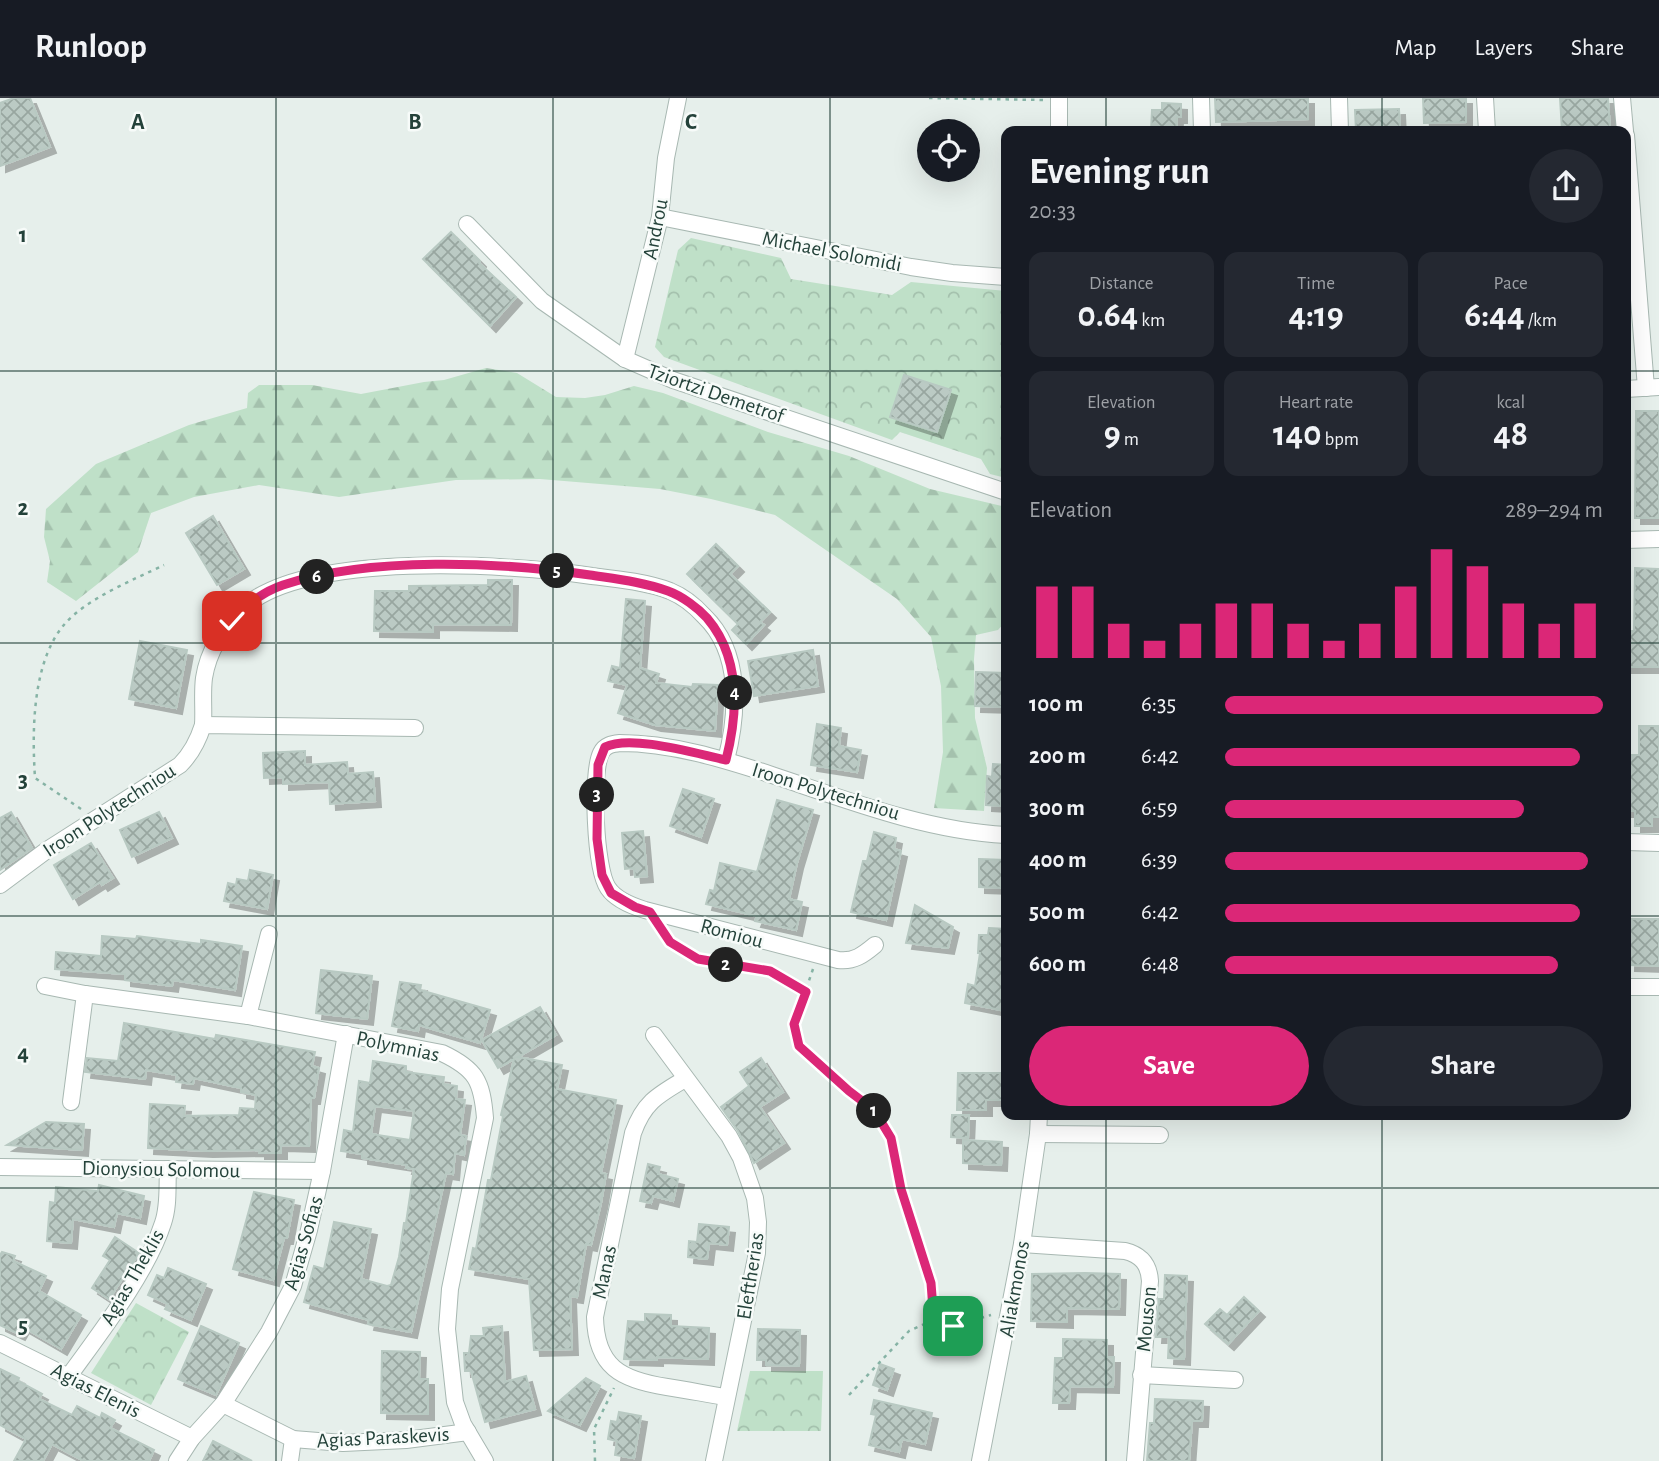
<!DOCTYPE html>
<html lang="en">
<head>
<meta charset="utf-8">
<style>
  body { margin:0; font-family:"Alegreya Sans",sans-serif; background:#242831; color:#f1f3f6; height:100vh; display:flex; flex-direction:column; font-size:26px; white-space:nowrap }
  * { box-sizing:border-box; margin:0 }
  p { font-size:23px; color:#9ea1a6 }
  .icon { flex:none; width:38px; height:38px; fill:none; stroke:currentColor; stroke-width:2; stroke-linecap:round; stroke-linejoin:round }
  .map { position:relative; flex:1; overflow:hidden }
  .sheet { position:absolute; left:1001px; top:28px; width:630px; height:994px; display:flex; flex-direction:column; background:#171b24; border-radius:14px; box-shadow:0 7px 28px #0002 }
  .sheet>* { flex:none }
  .controls { position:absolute; left:917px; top:21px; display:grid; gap:14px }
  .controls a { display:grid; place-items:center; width:63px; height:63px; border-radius:50%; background:#171b24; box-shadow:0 7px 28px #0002; font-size:35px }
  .pin { position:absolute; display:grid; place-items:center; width:60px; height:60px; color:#fff; margin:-30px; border-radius:14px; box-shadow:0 4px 10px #0006 }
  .km { position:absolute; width:35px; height:35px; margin:-18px; border-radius:50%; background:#222; color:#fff; font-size:19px; line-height:35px; text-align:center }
  .round { display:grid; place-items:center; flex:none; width:74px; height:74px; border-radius:37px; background:#242831 }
  .overview { display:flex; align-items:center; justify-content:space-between; height:119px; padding:0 28px }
  h1 { font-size:38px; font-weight:700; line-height:52px }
  .stats { display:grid; grid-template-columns:repeat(3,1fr); gap:10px; height:119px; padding:7px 28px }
  .stats div { display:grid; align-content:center; border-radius:14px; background:#242831; text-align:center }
  .stats b { font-size:35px; font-weight:700 }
  .stats small { font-size:19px; font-weight:400 }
  .stats p { font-size:19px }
  .chart { height:196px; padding:14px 28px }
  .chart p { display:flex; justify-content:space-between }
  .chart svg { width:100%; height:126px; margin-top:7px; stroke:#db2777; stroke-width:6 }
  .button { display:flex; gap:14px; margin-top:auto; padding:14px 28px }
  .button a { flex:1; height:80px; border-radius:42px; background:#db2777; color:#fff; font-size:28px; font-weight:700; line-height:80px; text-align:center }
  .button a+a { background:#242831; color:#f1f3f6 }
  ul { padding:0 28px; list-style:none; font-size:23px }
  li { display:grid; grid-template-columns:112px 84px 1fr; align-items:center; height:52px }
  li i { height:18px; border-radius:9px; background:#db2777 }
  header { display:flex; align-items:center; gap:42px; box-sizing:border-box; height:98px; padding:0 35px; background:#171b24; border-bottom:2px solid #363941 }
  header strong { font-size:33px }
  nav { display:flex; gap:38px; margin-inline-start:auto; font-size:24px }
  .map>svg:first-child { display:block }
</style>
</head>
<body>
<header>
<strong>Runloop</strong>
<nav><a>Map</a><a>Layers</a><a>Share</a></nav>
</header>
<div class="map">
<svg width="1659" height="1363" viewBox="0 0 1659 1363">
  <defs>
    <pattern id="forest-firs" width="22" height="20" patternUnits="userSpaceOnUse" patternTransform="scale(1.75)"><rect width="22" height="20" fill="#bfe0c8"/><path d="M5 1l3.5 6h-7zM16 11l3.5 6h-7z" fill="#a4c1ad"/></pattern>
    <pattern id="park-crowns" width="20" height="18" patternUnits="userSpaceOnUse" patternTransform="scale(1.75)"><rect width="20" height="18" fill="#bfe0c8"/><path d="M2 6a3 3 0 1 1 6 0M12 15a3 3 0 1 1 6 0" fill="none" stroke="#a4c1ad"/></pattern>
    <pattern id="building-cross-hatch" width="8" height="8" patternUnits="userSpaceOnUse" patternTransform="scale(1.75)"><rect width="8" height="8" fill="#bbcac4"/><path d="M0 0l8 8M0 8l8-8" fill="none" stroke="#98a6a0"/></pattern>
    <filter id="shadow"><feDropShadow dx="6" dy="6" stdDeviation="0" flood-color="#0004"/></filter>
  </defs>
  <rect width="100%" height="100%" fill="#e6efeb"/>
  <polygon fill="url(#forest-firs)" points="486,270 517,275 556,299 585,300 605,297 634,288 663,295 768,334 849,358 930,391 1006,409 1006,523 998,532 976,537 974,561 975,620 987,670 984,713 934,710 943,654 941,588 931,539 897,501 775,417 711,401 660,391 540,381 456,382 339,399 259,387 194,399 151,415 138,454 76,503 47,484 50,463 44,439 46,411 96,366 189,327 247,310 248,295 259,287 312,287 361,296 424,284 444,282"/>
  <g fill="url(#park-crowns)">
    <polygon points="691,140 781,160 791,181 892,197 911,184 1006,193 1006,380 990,376 981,361 900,334 892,342 664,259 655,249 678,152"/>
    <polygon points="136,1205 189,1234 151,1307 91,1275"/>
    <polygon points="750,1273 823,1273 821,1333 737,1333"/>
  </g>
  <g fill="url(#building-cross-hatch)" stroke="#b8c9c2" stroke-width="2" fill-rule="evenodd" filter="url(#shadow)">
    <polygon points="14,0 30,0 50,49 0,68 0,5"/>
    <polygon points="1215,0 1308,0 1308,21 1216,24"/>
    <polygon points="1423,0 1466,0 1466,24 1424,25"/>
    <polygon points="1560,0 1608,0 1610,33 1562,33"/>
    <polygon points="1162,5 1181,6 1181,19 1177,19 1176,33 1151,33 1152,12 1162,12"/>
    <polygon points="1399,11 1400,33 1356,33 1355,12"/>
    <polygon points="451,134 480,163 479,165 516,199 490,228 423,161"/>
    <polygon points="904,277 951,292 937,334 890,319"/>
    <polygon points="1636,313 1659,313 1659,420 1635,420"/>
    <polygon points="213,418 244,471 217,487 186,435"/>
    <polygon points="716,446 738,468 730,476 770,514 760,524 764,527 746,546 732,532 738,526 687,476"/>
    <polygon points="1635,470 1659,471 1659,569 1626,569 1626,533 1634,533"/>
    <polygon points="488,482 512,482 511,527 433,526 433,534 374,533 375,493 409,493 409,488 488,487"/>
    <polygon points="626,501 645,503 640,570 659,576 656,585 692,589 693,586 718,587 715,633 655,627 618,615 627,587 608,583 612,568 620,570"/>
    <polygon points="140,543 187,552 176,610 129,601"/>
    <polygon points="813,552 818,588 754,598 748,563"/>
    <polygon points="976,574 1006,575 1006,609 975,608"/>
    <polygon points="817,626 841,630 839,648 861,652 857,674 811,667"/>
    <polygon points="1639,628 1659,628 1659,719 1652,719 1652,728 1635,728 1635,713 1626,713 1626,657 1639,657"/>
    <polygon points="305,653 305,667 347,664 348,676 373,674 375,703 330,706 329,684 283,686 283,679 264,680 263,655"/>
    <polygon points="993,666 1006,667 1006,704 1001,704 1001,708 986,707 987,678 992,679"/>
    <polygon points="683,691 714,701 701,739 670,728"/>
    <polygon points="777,702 813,712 797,765 789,801 802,804 796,832 755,823 757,818 706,806 710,792 714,793 720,765 757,774"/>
    <polygon points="11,714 32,750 0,772 0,720"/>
    <polygon points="159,714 172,740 132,759 120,732"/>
    <polygon points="643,733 647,778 635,779 634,770 625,771 622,735"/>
    <polygon points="874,734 896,740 894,751 901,753 886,822 851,814 863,763 867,763"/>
    <polygon points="91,745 113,780 102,787 100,784 73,801 54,767"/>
    <polygon points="979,761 1006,762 1006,790 979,789"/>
    <polygon points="250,772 273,777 267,811 224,803 228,785 236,787 237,781 248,783"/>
    <polygon points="915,807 953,829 948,850 906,845"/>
    <polygon points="1630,821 1659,821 1659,868 1629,867"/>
    <polygon points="989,830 1006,831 1006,913 965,905 968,886 975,888 980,855 978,855 979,837 988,837"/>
    <polygon points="102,838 136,841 137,838 201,846 201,842 242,848 235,892 173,882 172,888 125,882 125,876 55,871 56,854 101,858"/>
    <polygon points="321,872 372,878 367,921 316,915"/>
    <polygon points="400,884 421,887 420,892 490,912 480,945 419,927 418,933 392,928"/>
    <polygon points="540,909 556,937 518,959 562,967 557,991 616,1002 601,1075 606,1076 601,1105 591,1147 586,1146 577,1199 570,1198 572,1251 534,1252 529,1181 469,1171 473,1150 476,1151 488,1082 491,1082 503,1018 501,1017 514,961 498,970 482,942"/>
    <polygon points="124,925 215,941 216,937 315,954 312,968 319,970 314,1000 311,1000 309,1048 281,1047 281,1055 259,1055 259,1052 207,1053 148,1050 150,1006 185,1008 184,1018 239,1017 240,1010 255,1011 256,997 241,994 241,990 194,980 193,986 176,984 177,977 146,972 145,981 85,974 87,960 118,963"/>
    <polygon points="761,960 783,994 760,1009 784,1045 754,1065 738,1033 721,1009 749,988 740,974"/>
    <path d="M373 963 406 968V974L444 979 443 986 457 988 456 1001 465 1002 460 1037 466 1038 464 1057 455 1055 453 1076 446 1075 411 1234 368 1226 369 1222 304 1204 314 1168 324 1171 334 1124 371 1131 361 1181 387 1188 391 1187 399 1159 404 1125H406L414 1071 406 1070 407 1067 362 1060V1056L341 1053 344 1032 353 1034 359 983 370 985ZM375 1008 414 1013 410 1042 371 1036Z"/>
    <polygon points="958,975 1006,975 1006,1002 986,1002 986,1012 957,1012"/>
    <polygon points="952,1017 969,1017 968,1040 951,1039"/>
    <polygon points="46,1024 84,1026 82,1052 7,1047"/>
    <polygon points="963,1042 1002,1044 1001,1067 963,1065"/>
    <polygon points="648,1066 660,1069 658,1076 678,1081 673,1103 653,1098 651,1105 640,1103"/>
    <polygon points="99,1087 144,1098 140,1120 117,1115 114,1129 73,1121 71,1145 47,1143 50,1104 55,1105 56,1089 98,1093"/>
    <polygon points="254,1094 294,1102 287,1140 284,1140 273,1182 233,1171"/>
    <polygon points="699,1126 729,1129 727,1147 709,1145 707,1161 688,1159 689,1143 697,1144"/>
    <polygon points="115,1139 139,1155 109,1201 92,1190 110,1162 103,1158"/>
    <polygon points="2,1154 15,1158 13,1163 46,1178 39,1193 81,1217 61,1251 23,1229 19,1236 0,1227 0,1157"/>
    <polygon points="168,1170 206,1186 191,1222 165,1211 168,1206 148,1197 157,1177 164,1180"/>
    <polygon points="1085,1175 1120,1176 1119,1211 1067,1210 1067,1224 1031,1223 1032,1176"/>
    <polygon points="1165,1177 1187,1178 1184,1261 1168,1260 1169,1239 1156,1239 1159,1201 1164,1201"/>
    <polygon points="1244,1199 1259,1213 1228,1246 1205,1226 1220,1211 1227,1217"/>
    <polygon points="645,1216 671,1217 671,1228 709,1230 708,1261 657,1259 657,1262 624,1261 628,1223 645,1224"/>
    <polygon points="201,1228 239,1245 216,1297 178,1281"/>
    <polygon points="502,1228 505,1284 526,1278 535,1311 485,1324 471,1273 465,1273 464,1255 469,1255 471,1238 484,1238 483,1230"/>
    <polygon points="758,1231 800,1232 799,1268 766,1267 766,1262 757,1262"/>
    <polygon points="1063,1241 1107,1242 1107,1259 1114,1259 1113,1289 1070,1288 1069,1305 1053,1305 1055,1260 1063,1260"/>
    <polygon points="382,1253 420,1254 419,1281 428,1281 428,1316 381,1315"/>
    <polygon points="880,1266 894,1271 887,1292 873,1287"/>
    <polygon points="0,1271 19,1280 18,1283 42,1296 39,1301 72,1317 77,1308 100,1320 102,1315 115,1322 110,1330 154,1352 149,1363 84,1363 52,1346 43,1363 14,1363 26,1341 0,1327"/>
    <polygon points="586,1280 600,1288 580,1327 548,1313"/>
    <polygon points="1155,1301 1203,1303 1202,1323 1192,1323 1189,1363 1147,1363 1150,1325 1154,1325"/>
    <polygon points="874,1302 932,1315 925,1346 902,1341 899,1354 869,1347 876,1317 871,1316"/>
    <polygon points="619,1314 641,1318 634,1360 615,1357 617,1343 608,1341 611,1323 617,1324"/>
    <polygon points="213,1343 252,1363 203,1363"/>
  </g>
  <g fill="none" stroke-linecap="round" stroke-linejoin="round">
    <defs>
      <g id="minor">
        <polyline points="1201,0 1202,33"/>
        <polyline points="1339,0 1340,33"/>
        <polyline points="1485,0 1487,33"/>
        <polyline points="1622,0 1625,33"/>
        <polyline points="1059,33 1059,0"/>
        <polyline points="1626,37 1646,290"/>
        <polyline points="660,119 911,169 952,175 1006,179"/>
        <polyline points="467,126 542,203 625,261 673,282 1006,394"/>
        <polyline points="625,261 660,119 666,60 678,0"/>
        <polyline points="1626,291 1659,289"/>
        <polyline points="1626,442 1659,441"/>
        <path d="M203 627C204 612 202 595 204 580 208 554 223 529 242 511 303 452 511 466 592 478 617 481 646 484 670 493 682 498 695 508 704 518 742 554 738 616 726 662"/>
        <polyline points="1626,744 1659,745"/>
        <path d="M0 787 47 752 180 667C192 655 198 643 203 627L415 630"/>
        <path d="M875 847C863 857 854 864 838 862L645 812C632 808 616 802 608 790 595 771 591 675 601 655 605 647 612 646 620 645 671 645 723 661 772 677 847 702 927 733 1006 737"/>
        <path d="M45 888 85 896 248 918 442 955C476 971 482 983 485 1020L450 1191 447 1231 455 1304 463 1326 485 1363"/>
        <polyline points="1626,889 1659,889"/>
        <polyline points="248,918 269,836"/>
        <polyline points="654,937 729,1038 741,1060 755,1100 758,1124 757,1155 714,1363"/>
        <path d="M685 981C658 997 644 1004 633 1035L595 1219C596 1269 621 1282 667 1289 687 1292 707 1296 726 1299"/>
        <polyline points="71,1004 85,896"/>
        <polyline points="1038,1036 1160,1037"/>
        <polyline points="0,1069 322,1073"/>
        <path d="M1022 1146 1125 1153C1141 1157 1149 1166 1150 1183L1135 1363"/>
        <polyline points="0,1245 192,1340"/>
        <polyline points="1141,1277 1235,1282"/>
        <path d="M69 1278C100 1235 147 1175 163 1125 169 1108 167 1089 168 1071"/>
        <polyline points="223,1306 293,1341 343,1345 406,1342 468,1334"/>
        <polyline points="177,1363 192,1340 223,1306 269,1234 293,1188 309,1132 322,1073 346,936"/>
        <polyline points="290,1363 293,1341"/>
        <polyline points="980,1363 1022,1146 1038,1036 1039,1017"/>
      </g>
    </defs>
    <use href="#minor" stroke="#a8b8b2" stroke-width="18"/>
    <g stroke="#86b3a5" stroke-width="2.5" stroke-dasharray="3.5 5" stroke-linecap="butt">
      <polyline points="929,0 1044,2"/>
      <path d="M81 711 35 680C32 634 32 566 63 528 85 501 133 482 164 467"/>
      <polyline points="663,834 670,844 698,861 770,873 804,894"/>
      <polyline points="813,871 794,926 799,948 874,1012 891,1040 901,1091 931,1185 933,1211 932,1222 953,1228 991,1217"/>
      <polyline points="849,1297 909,1233 931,1223"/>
      <polyline points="595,1363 594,1331 614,1290"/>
    </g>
    <use href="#minor" stroke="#fff" stroke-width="16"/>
  </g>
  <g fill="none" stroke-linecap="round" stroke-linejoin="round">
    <defs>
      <path id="route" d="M232 523C246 507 262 494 283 487 371 458 499 464 590 477 616 481 643 484 668 493 682 498 698 510 707 520 741 560 738 615 726 662 697 656 631 636 605 649L598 667 597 741 602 777 611 795 635 809 650 814 670 844 698 861 770 873 806 894 794 926 799 948 849 993 874 1012 891 1040 901 1091 931 1185 933 1211 932 1222 953 1228"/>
    </defs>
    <use href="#route" stroke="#fff" stroke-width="14"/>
    <use href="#route" stroke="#db2777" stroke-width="9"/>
  </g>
  <path fill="none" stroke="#24423a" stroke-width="2" stroke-opacity="0.55" d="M276 0V1363M553 0V1363M830 0V1363M1106 0V33M1382 0V33M0 273H1006M1626 273H1659M0 545H1006M1626 545H1659M0 818H1006M1626 818H1659M1106 1017V1363M1382 1017V1363M0 1090H1659"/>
  <g text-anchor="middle" stroke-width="5" stroke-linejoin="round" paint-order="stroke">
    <g font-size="21" fill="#24423a" stroke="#f7fbf9">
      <text transform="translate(655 131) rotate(-79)" y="7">Androu</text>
      <text transform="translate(832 153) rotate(11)" y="7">Michael Solomidi</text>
      <text transform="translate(716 295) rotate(19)" y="7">Tziortzi Demetrof</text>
      <text transform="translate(826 693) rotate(17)" y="7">Iroon Polytechniou</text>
      <text transform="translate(109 712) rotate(-33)" y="7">Iroon Polytechniou</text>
      <text transform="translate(732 835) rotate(15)" y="7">Romiou</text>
      <text transform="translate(398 948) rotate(12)" y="7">Polymnias</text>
      <text transform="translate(161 1071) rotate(1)" y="7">Dionysiou Solomou</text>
      <text transform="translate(303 1145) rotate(-74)" y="7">Agias Sofias</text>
      <text transform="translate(604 1174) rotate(-78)" y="7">Manas</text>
      <text transform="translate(750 1178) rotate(-81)" y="7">Eleftherias</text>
      <text transform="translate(132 1179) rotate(-60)" y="7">Agias Theklis</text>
      <text transform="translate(1014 1191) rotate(-80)" y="7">Aliakmonos</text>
      <text transform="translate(1146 1221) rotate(-85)" y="7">Mouson</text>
      <text transform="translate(96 1292) rotate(27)" y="7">Agias Elenis</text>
      <text transform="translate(383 1339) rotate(-3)" y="7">Agias Paraskevis</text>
    </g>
  </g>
  <g font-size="23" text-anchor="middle" font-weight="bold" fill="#24423a" stroke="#f7fbf9" stroke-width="5" stroke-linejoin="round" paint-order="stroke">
    <text x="138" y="31">A</text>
    <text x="415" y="31">B</text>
    <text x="691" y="31">C</text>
    <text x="23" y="144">1</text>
    <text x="23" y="417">2</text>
    <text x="23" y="689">3</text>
    <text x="23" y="962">4</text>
    <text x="23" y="1235">5</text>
  </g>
</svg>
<div class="controls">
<a><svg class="icon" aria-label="locate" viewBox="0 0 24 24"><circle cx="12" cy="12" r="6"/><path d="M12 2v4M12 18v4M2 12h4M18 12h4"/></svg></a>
</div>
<div class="pin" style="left:953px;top:1228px;background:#1e9e55"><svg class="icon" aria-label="arrive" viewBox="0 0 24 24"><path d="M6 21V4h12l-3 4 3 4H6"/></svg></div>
<div class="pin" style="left:232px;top:523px;background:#d93025"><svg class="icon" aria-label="check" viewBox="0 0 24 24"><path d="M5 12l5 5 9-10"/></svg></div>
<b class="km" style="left:874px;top:1013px">1</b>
<b class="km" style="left:726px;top:867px">2</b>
<b class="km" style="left:597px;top:697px">3</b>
<b class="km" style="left:735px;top:595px">4</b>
<b class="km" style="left:557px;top:473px">5</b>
<b class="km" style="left:317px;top:479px">6</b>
<section class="sheet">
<div class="overview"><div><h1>Evening run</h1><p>20:33</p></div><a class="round"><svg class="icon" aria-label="share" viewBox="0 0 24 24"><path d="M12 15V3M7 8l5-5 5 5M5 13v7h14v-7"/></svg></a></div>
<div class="stats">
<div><p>Distance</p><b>0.64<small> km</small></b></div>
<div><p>Time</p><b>4:19</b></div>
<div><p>Pace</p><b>6:44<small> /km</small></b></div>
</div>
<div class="stats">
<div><p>Elevation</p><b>9<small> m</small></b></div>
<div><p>Heart rate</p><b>140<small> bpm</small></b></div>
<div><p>kcal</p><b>48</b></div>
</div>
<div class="chart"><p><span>Elevation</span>289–294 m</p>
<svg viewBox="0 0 160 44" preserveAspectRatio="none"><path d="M5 44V19M15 44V19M25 44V32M35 44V38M45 44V32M55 44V25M65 44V25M75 44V32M85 44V38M95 44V32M105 44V19M115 44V6M125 44V12M135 44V25M145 44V32M155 44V25"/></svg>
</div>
<ul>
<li><b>100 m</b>6:35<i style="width:100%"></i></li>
<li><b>200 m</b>6:42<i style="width:94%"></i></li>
<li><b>300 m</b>6:59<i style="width:79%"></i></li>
<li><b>400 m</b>6:39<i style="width:96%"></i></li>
<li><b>500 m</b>6:42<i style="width:94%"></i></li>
<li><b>600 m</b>6:48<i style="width:88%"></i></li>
</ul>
<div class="button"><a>Save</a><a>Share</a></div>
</section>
</div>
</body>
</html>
